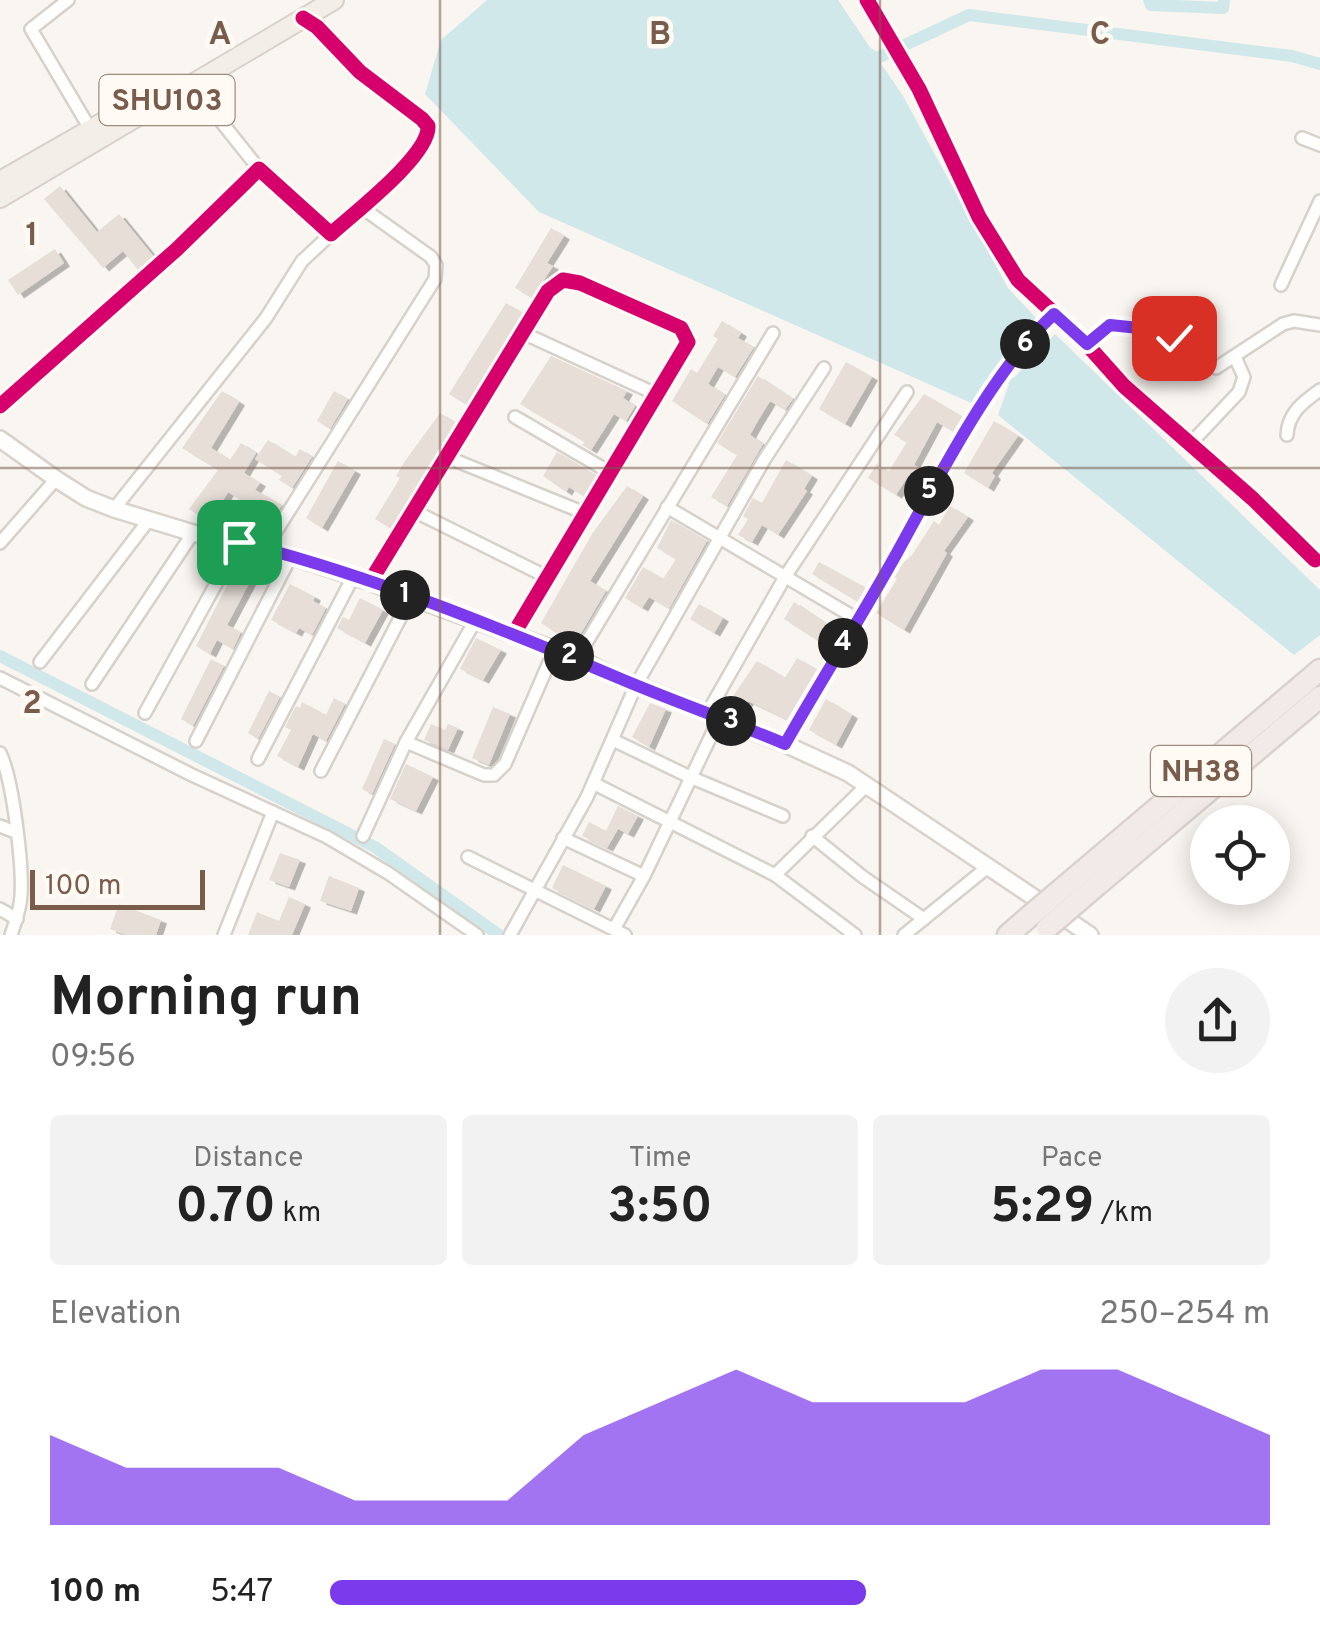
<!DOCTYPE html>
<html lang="en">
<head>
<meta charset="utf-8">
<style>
  body { margin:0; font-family:Overpass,sans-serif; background:#f2f2f2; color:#222; height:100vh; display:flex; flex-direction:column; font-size:38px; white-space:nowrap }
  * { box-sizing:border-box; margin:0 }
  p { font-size:32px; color:#767676 }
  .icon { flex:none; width:55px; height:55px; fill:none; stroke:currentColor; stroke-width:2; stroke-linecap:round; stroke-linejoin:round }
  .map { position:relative; height:935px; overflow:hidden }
  .details { display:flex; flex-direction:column; background:#fff; flex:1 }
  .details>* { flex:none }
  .tools { position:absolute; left:1190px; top:805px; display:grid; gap:20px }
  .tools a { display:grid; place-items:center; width:100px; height:100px; border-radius:50%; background:#fff; box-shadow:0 5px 25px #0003; font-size:50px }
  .scale { position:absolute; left:30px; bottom:25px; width:175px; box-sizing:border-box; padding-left:10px; border:5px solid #7a5c4d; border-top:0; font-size:28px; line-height:35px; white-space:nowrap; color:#7a5c4d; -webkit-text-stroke:8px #fffaf3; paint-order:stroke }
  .pin { position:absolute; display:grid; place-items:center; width:85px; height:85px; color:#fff; margin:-42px; border-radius:20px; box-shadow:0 5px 15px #0006 }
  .km { position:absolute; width:50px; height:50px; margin:-25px; border-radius:50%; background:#222; color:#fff; font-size:28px; line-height:50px; text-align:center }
  .round { display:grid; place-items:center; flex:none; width:105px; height:105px; border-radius:52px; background:#f2f2f2 }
  .summary { display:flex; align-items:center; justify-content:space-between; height:170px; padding:0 50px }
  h1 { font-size:55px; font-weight:700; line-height:75px }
  .figures { display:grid; grid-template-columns:repeat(3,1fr); gap:15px; height:170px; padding:10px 50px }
  .figures div { display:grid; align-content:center; border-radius:10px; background:#f2f2f2; text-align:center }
  .figures b { font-size:50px; font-weight:700 }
  .figures small { font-size:28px; font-weight:400 }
  .figures p { font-size:28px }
  .chart { height:280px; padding:20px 50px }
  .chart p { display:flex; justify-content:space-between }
  .chart svg { width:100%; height:180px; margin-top:10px; fill:#7c3aed; opacity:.7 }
  ul { padding:0 50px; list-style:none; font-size:32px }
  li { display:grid; grid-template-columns:160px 120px 1fr; align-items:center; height:75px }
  li i { height:25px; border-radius:12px; background:#7c3aed }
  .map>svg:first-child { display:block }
</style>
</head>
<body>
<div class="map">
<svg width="1320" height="935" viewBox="0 0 1320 935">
  <defs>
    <filter id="shadow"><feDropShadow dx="6" dy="3.5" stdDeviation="0" flood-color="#0004"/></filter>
  </defs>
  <rect width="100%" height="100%" fill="#f9f5f0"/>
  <polygon fill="#d0e8ea" points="487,0 838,0 903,96 1008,288 1038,320 1002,371 1014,378 1055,334 1320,590 1320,635 1294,655 998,415 1009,384 998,376 976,405 539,212 425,94 441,40"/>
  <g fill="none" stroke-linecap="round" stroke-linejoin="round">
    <g stroke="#d0e8ea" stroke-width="12">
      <polyline points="1149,0 1151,5 1223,8 1224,0"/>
      <polyline points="865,52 877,58 969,15 1292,56 1320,64"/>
      <polyline points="0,656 375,847 499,935"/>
    </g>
  </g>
  <g fill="#e6ded7" filter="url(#shadow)">
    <polygon points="60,186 97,232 119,214 154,257 138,270 123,251 103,268 44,199"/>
    <polygon points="551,228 564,236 547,263 553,266 532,298 515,288"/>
    <polygon points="55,249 64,263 18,295 8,280"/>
    <polygon points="506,303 523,313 467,405 449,394"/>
    <polygon points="722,321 741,333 738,338 754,347 735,377 718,367 708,384 725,395 707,424 672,401 691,369 697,373 718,339 713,336"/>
    <polygon points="551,356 627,391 623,398 635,406 626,421 614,414 591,450 582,445 585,442 520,404"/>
    <polygon points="846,362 872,377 845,424 819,409"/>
    <polygon points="758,376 793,399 785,410 770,401 756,424 750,435 763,444 727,506 711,497 737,455 717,443"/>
    <polygon points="222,391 239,402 211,448 230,460 241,443 256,453 244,473 260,483 255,490 282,505 264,533 251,526 259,512 228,492 210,523 189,509 218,470 182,448"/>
    <polygon points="334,391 348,399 330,429 317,421"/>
    <polygon points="924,394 963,417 954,432 937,422 914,465 930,474 923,486 908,476 896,495 868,478 877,464 889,471 907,442 894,435"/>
    <polygon points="440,413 456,423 392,529 375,519 400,478 396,476 405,461"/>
    <polygon points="994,421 1018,436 992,473 995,476 988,488 964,473"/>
    <polygon points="268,440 295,457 300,449 312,457 292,488 279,480 282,476 255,459"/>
    <polygon points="557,452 597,476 585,497 569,487 566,492 543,476"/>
    <polygon points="786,460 812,476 804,489 807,491 778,535 762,525 752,542 738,535 748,519 743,516 753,498 762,503"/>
    <polygon points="338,461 355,471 322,528 306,518"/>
    <polygon points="627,486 643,496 590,581 606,591 574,645 541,623 592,534"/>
    <polygon points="950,506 968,517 944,551 947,553 904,630 876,613 897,579 894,577 901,565 912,555 934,521 939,525"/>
    <polygon points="671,520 707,541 669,609 649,597 642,608 625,598 643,567 663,579 676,559 657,548"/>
    <polygon points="242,556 261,561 227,625 241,632 233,649 217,640 210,654 196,646"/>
    <polygon points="819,562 866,588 858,602 812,574"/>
    <polygon points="290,584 315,597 313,601 326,608 312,635 299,628 296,633 271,620"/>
    <polygon points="360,598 383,610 365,643 337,628 343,617 349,620"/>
    <polygon points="794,602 840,633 830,649 784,619"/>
    <polygon points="699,604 723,618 714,633 690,619"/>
    <polygon points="476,638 501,650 483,680 460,669"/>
    <polygon points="797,658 818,670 788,720 748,701 744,707 731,699 757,661 785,678"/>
    <polygon points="211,659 224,666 193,726 181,719"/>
    <polygon points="269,691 280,697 258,739 248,733"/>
    <polygon points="334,698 345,704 326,741 313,734 298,767 277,756 291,730 285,727 296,706 300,708 302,702 326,715"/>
    <polygon points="826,699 852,715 836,745 809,730"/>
    <polygon points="650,703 666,709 649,747 632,737"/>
    <polygon points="493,707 510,714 489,765 472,758"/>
    <polygon points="431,724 445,730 448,724 458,728 448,750 424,740"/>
    <polygon points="384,739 395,744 372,794 362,789"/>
    <polygon points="406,764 433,777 416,811 390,799"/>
    <polygon points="618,806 638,816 628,834 618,829 607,848 582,836 589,822 606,831"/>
    <polygon points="280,853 300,860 289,887 269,880"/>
    <polygon points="563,865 606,886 594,909 552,888"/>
    <polygon points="329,876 359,888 351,911 320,901"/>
    <polygon points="289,897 305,904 292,935 248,935 257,912 279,921"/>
    <polygon points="119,904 161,920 156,935 126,935 110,929"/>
  </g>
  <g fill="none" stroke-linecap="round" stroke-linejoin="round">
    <defs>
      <g id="street">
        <polyline points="68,0 31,29 92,132"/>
        <polyline points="867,0 919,89 979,217 1018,280 1083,340 1124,386 1253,499 1315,560"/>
        <polyline points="192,85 259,169"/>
        <polyline points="1302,138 1320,145"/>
        <polyline points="1281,285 1320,201"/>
        <polyline points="523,333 658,395"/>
        <polyline points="1087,345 1111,325 1158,330 1216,368 1283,324 1294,321 1320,325"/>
        <path d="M0 406 177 249 259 169 331 234C354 213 430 155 428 126L422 119 360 72 317 27 303 18"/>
        <polyline points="515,417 611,473"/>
        <path d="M1287 435C1288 413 1303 402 1320 390"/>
        <polyline points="1190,444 1239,392 1244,377 1235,357"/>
        <polyline points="447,457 587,514"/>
        <polyline points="667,507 857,619"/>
        <polyline points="114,509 266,318 302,261 331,234"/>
        <polyline points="412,510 547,577"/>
        <polyline points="0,543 56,479"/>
        <polyline points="265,549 435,279 436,265 431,257 361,207"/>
        <polyline points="370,582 548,291 563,280 580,283 681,328 688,342 513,635"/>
        <polyline points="577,658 773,333"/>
        <polyline points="40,662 148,521"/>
        <polyline points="0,678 192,775 327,837 388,873 477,935"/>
        <polyline points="92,684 193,533"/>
        <polyline points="708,712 785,577 907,392"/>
        <polyline points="145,713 239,542"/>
        <polyline points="613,740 690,777 783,816"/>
        <polyline points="196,741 291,556"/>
        <polyline points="406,742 484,775 494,775 505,764 554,651"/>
        <path d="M785 744C822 679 862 616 898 551 939 477 992 371 1055 314"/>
        <path d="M0 753C13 779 23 866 21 896 20 911 15 922 11 935"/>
        <polyline points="258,759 353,577"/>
        <polyline points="321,771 411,597"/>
        <polyline points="593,783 775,875 855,935"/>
        <polyline points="0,826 15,832"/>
        <polyline points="363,836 406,742 475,621"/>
        <polyline points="812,836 863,877 924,919"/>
        <polyline points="563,838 644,876"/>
        <polyline points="468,857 625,935"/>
        <polyline points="775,875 866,786"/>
        <polyline points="0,909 17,919"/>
        <polyline points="614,929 644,876 720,717"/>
        <polyline points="224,935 273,812"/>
        <polyline points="510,935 587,797 636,685 764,460 824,368"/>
        <polyline points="904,935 989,866"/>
      </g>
      <polyline id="secondary" points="0,439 56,479 86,498 114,509 193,533 291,556 370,582 577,658 611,675 785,744 848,773 1090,935"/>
      <g id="primary">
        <polyline points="0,181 147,97"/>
        <polyline points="0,198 334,0"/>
      </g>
      <g id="highway">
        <polyline points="1083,871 1320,670"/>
        <polyline points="1096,886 1320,697"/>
        <polyline points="1008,935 1031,915"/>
      </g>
    </defs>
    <use href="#street" stroke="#d7d1cb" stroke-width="16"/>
    <use href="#secondary" stroke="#d9d2cb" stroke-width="20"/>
    <use href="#primary" stroke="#dad1cc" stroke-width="22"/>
    <use href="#highway" stroke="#dad1cc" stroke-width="25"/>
    <use href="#street" stroke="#fefefd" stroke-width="11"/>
    <use href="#secondary" stroke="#fefefd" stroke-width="15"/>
    <use href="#primary" stroke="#f3eee8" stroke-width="18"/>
    <use href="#highway" stroke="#f2eae7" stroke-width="20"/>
    <defs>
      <g id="highway-bridge">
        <polyline points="1031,915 1083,871"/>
        <polyline points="1047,928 1096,886"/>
      </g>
    </defs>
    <use href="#highway-bridge" stroke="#dad1cc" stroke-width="25" stroke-linecap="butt"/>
    <use href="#highway-bridge" stroke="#f2eae7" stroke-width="20"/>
    <defs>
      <g id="cycleway">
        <polyline points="867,0 919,89 979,217 1018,280 1083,340 1124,386 1253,499 1315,560"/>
        <path d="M0 406 177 249 259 169 331 234C354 213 430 155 428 126L422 119 360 72 317 27 303 18"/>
        <polyline points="370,582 548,291 563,280 580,283 681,328 688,342 513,635"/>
      </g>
    </defs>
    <use href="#cycleway" stroke="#fffaf3" stroke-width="21"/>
    <use href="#cycleway" stroke="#d6006c" stroke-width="15"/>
  </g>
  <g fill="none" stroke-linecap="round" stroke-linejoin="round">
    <defs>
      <path id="route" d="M239 542C367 574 492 625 614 676 670 700 728 720 785 744 822 679 862 616 898 551 939 477 992 371 1054 314L1087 344 1110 325 1158 330 1174 338"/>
    </defs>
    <use href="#route" stroke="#fff" stroke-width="20"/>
    <use href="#route" stroke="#7c3aed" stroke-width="12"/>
  </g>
  <path fill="none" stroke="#7a5c4d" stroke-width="2.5" stroke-opacity="0.55" d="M440 0V935M880 0V935M0 468H1320"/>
  <g text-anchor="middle" stroke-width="9" stroke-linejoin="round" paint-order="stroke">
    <g fill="#fffaf3" stroke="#a28b7f" stroke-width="2.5">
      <rect x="99.5" y="75" width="135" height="50" rx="8"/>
      <rect x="1151" y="746" width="100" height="50" rx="8"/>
    </g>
    <g font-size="30" font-weight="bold" fill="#7a5c4d">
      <text x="167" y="110">SHU103</text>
      <text x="1201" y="781">NH38</text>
    </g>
  </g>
  <g font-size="32" text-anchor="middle" font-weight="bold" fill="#7a5c4d" stroke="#fffaf3" stroke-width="9" stroke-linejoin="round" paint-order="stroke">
    <text x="220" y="44">A</text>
    <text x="660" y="44">B</text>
    <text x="1100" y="44">C</text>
    <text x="32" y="245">1</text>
    <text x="32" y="713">2</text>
  </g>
</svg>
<div class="tools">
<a><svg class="icon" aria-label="locate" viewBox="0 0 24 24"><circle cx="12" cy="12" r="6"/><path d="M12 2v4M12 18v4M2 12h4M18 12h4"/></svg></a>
</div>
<div class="scale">100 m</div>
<div class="pin" style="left:239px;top:542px;background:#1e9e55"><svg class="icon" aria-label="arrive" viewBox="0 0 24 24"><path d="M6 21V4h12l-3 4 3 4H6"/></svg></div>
<div class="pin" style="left:1174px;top:338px;background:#d93025"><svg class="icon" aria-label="check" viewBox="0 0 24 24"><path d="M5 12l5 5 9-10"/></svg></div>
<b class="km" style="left:405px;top:595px">1</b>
<b class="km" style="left:569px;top:656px">2</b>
<b class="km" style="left:731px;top:721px">3</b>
<b class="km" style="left:843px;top:643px">4</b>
<b class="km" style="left:929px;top:491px">5</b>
<b class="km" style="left:1025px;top:344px">6</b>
</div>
<section class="details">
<div class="summary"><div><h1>Morning run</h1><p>09:56</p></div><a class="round"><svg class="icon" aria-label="share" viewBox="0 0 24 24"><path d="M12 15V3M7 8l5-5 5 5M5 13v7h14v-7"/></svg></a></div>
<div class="figures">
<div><p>Distance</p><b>0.70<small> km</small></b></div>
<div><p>Time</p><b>3:50</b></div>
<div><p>Pace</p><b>5:29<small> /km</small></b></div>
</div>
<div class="chart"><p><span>Elevation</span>250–254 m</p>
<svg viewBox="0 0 160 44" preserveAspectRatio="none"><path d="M0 44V22L10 30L20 30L30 30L40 38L50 38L60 38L70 22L80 14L90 6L100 14L110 14L120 14L130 6L140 6L150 14L160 22V44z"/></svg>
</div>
<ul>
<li><b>100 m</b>5:47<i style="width:57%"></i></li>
</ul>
</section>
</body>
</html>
